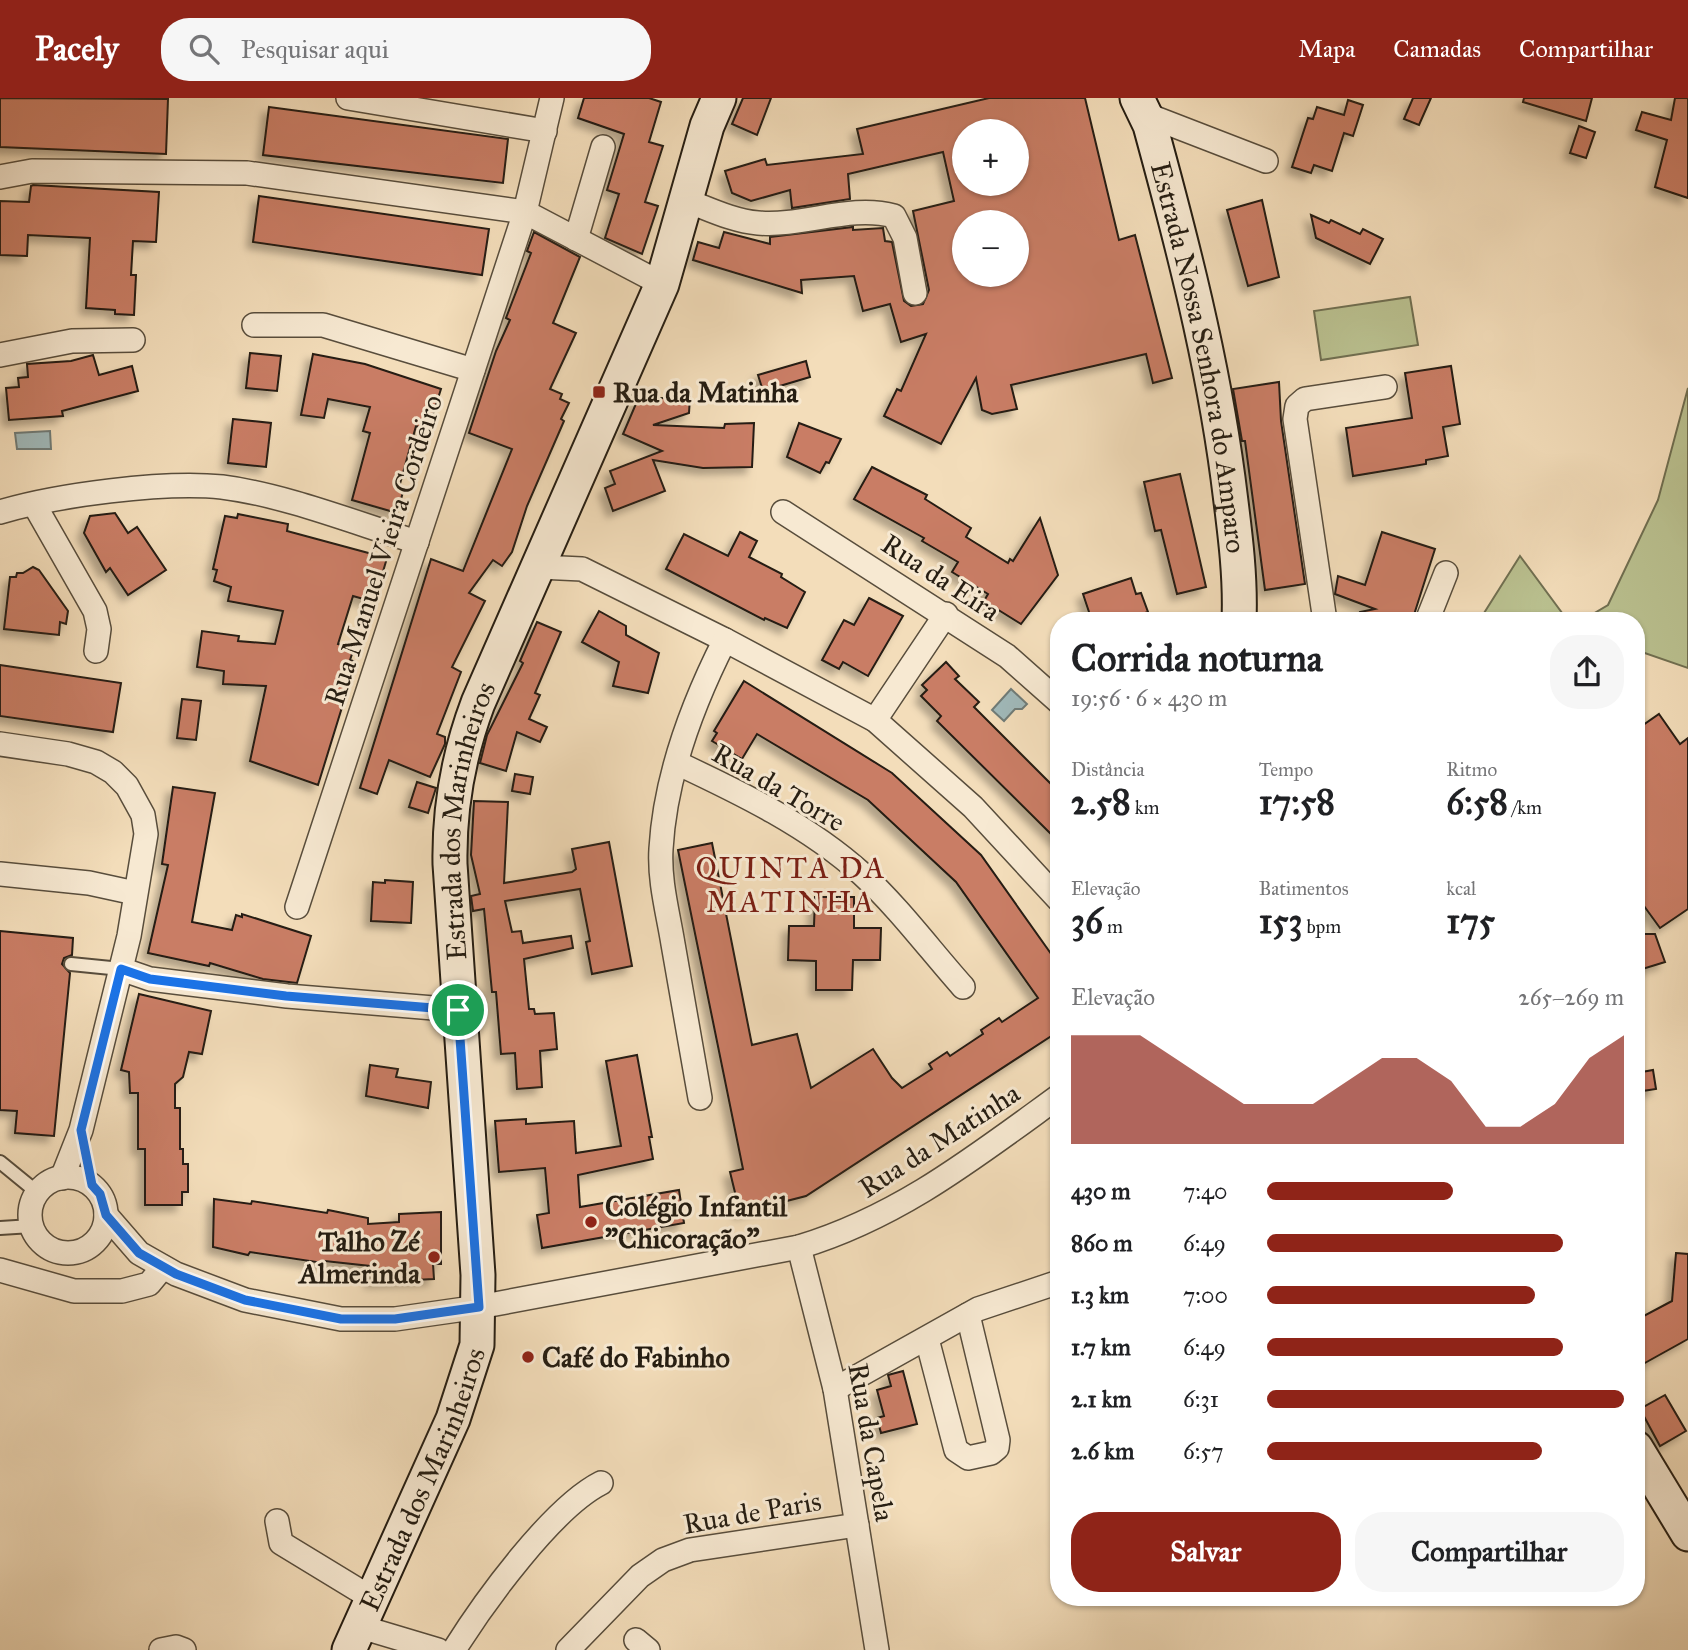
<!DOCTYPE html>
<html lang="pt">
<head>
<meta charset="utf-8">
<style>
  body { margin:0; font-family:"IM FELL Great Primer",serif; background:#f6f6f6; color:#202124; height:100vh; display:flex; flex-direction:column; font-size:26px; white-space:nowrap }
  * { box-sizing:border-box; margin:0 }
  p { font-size:23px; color:#757577 }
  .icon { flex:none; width:38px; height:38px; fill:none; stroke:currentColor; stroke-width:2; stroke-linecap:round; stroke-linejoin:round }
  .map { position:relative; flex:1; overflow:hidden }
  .sheet { position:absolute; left:1050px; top:514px; width:595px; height:994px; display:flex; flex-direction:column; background:#fff; border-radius:28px; box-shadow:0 2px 5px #0004 }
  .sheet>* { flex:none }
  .controls { position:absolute; left:952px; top:21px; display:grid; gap:14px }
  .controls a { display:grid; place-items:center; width:77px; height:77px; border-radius:50%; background:#fff; box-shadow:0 2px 5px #0004; font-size:35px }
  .pin { position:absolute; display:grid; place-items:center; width:60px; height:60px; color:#fff; margin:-30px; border:4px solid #fff; border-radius:50%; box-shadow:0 2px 7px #0007 }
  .round { display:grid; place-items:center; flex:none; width:74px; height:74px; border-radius:28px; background:#f6f6f6 }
  .overview { display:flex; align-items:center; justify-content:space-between; height:119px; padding:0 21px }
  h1 { font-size:38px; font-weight:700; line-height:52px }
  .stats { display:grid; grid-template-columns:repeat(3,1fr); gap:10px; height:119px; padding:7px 21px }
  .stats div { display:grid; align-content:center }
  .stats b { font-size:35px; font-weight:700 }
  .stats small { font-size:19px; font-weight:400 }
  .stats p { font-size:19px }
  .chart { height:196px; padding:14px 21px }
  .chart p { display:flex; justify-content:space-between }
  .chart svg { width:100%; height:126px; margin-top:7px; fill:#8f2418; opacity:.7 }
  .cta { display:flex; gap:14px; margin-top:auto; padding:14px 21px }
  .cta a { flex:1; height:80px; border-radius:28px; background:#8f2418; color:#fff; font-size:28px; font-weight:700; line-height:80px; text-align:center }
  .cta a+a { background:#f6f6f6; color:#202124 }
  ul { padding:0 21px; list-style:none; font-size:23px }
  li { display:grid; grid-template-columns:112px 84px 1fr; align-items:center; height:52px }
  li i { height:18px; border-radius:9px; background:#8f2418 }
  header { display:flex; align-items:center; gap:42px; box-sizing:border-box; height:98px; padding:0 35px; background:#8f2418; color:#fff }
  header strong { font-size:33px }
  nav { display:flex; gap:38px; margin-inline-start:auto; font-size:24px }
  .search { width:490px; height:63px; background:#f6f6f6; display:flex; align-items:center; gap:18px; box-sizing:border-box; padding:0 24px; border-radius:28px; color:#757577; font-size:26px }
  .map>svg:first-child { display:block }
</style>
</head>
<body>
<header>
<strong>Pacely</strong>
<div class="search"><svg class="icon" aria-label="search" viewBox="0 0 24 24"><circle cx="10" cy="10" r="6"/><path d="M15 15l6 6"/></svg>Pesquisar aqui</div>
<nav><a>Mapa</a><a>Camadas</a><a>Compartilhar</a></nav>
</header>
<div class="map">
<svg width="1688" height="1552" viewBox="0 0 1688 1552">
  <defs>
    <filter id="shadow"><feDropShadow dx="-6" dy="6" stdDeviation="3.5" flood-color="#0004"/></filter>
  </defs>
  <rect width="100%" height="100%" fill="#f3ddba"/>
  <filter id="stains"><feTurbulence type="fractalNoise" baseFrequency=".00286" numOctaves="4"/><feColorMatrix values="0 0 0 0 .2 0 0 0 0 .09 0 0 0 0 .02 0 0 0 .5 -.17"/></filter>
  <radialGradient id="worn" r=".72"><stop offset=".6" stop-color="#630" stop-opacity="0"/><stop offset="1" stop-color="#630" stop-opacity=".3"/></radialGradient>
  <g fill="#bac190" stroke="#706f51" stroke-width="2">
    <polygon points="1410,199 1418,247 1321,262 1314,213"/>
    <polygon points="1688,290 1688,570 1636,552 1636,523 1581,523 1608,507 1658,402"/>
    <polygon points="1520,458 1568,523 1479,523"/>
  </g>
  <g fill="#a0b9ba" stroke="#6f7b77" stroke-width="2">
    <polygon points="50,333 51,351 17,351 15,335"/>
    <polygon points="1011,591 1027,606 1022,611 1015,611 1004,623 992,612"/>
  </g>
  <g fill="#c97d65" stroke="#251d12" stroke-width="2" fill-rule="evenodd" filter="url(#shadow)">
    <polygon points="0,0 168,1 166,56 0,49"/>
    <polygon points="584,0 649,0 661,4 649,44 663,48 645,104 658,108 642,156 605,140 619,96 607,92 624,36 578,20"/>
    <polygon points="743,0 771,0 757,37 732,26"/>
    <path d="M989 0H1085L1119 142 1135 137 1172 280 1153 285 1146 256 1011 287 1017 311 992 316 982 312 976 280 941 346 884 318 897 291 901 293 926 236 901 244 890 206 863 213 854 178 801 182 802 195 693 162 698 144 719 150 724 134 770 146V139L853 129V132L883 130 885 143 892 144 904 203 911 208 923 206 929 192 913 113 954 103 943 54 848 76 850 101 792 110 790 92 751 103 732 95 725 73 765 61 767 67 863 56 857 31ZM964 33H1017V86H964ZM964 124H1017V177H964Z"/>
    <polygon points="1413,0 1431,0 1419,27 1404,21"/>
    <polygon points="1524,0 1592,0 1586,23 1523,4"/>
    <polygon points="1675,0 1688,0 1688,100 1655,89 1667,42 1636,32 1642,14 1671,22"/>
    <polygon points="1348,2 1363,7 1353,38 1344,35 1332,73 1314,67 1311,75 1292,69 1308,20 1313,21 1317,9 1344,17"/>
    <polygon points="269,9 508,41 503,85 263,57"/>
    <polygon points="1579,28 1595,34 1586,60 1570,55"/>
    <polygon points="33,87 159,94 156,144 133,143 131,177 136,177 134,217 115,216 115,212 86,210 90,140 28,137 27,158 0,157 0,103 29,104 31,88"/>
    <polygon points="259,98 489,131 482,177 253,144"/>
    <polygon points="1262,102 1279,179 1248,188 1227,112"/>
    <polygon points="1311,117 1329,125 1331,122 1360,136 1363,131 1383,141 1370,166 1316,140"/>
    <polygon points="534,134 580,159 553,225 576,235 550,291 562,296 560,301 569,305 561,321 564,323 527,408 512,454 502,468 493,462 469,495 485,503 452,569 461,574 437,636 445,639 445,646 430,679 389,662 377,696 360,690 431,461 463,473 512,351 469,335 496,253 510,222 506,220 531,155 527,153"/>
    <polygon points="250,255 281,258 277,293 246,290"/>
    <polygon points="313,256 365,266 441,291 428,332 416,328 398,393 403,394 397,415 352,402 370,335 363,333 370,309 328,301 324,320 301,317"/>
    <polygon points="93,257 99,277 132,268 138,293 62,313 63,318 9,322 6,290 19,289 18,280 28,279 27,266 71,263"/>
    <polygon points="806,263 810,279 763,293 758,277"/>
    <polygon points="1451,268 1460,326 1443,329 1448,358 1426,362 1426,366 1353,378 1346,330 1412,320 1405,275"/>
    <polygon points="1279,284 1281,323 1305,486 1265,492 1245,343 1242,343 1233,291"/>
    <polygon points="690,299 689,315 653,327 724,330 725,326 754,325 752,369 703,370 653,362 665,393 613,413 605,390 615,386 610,373 662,353 623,336 638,301"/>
    <polygon points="233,321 271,325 266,369 228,365"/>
    <polygon points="799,325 841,341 829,365 826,364 820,375 787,359"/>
    <polygon points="872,369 927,397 925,401 971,430 966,439 1008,465 1010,461 1013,463 1040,420 1058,477 1021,526 984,503 988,496 952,474 958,464 922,443 924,440 854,401"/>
    <polygon points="1180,376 1206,489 1177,496 1161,432 1155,433 1144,384"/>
    <polygon points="115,415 128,435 137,429 166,472 128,497 110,470 106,474 84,435 90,418"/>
    <polygon points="238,416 288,426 287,433 387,460 374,504 353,498 338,546 354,550 350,562 356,564 318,687 250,663 266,588 223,586 224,573 197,569 202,533 239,538 238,543 275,546 283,513 228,503 231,489 214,483 217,472 213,471 225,418 237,420"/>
    <polygon points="740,434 757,443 749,459 782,476 781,479 805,494 787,530 765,520 764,522 666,471 684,436 728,458"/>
    <polygon points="1382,434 1435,451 1412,523 1361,523 1360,514 1375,511 1335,496 1338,478 1365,487"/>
    <polygon points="33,469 39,472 68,513 66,526 60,524 59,537 4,531 10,479 16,479 17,475 23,475"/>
    <polygon points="1131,480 1136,496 1141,495 1148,514 1142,516 1144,523 1092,523 1083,496"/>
    <polygon points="869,500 903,518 868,578 843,564 839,571 822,562 844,522 854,527"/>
    <polygon points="599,513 626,528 626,537 659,555 648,595 613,588 619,564 582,544"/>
    <polygon points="537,524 561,534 535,595 540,597 529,621 547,629 540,644 517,634 506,673 480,665 487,637 523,565 520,563"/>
    <polygon points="946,564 959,578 955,581 979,604 974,609 1059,694 1059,744 937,623 941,618 921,598 927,592 922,587"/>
    <polygon points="0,567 121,585 113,634 0,618"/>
    <polygon points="744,583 892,675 981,757 1059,867 1059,933 806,1098 740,1115 730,1074 743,1071 678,752 712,745 752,947 797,936 811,990 873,951 892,980 902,990 932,971 929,966 947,954 950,958 983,936 981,932 999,920 1002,924 1038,900 956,784 868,702 757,636 742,661 712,643 717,635 714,633"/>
    <polygon points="182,601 201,603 196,642 177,640"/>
    <polygon points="1659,616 1680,646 1688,640 1688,811 1660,830 1636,797 1636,632"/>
    <polygon points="515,676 533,679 530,696 512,693"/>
    <polygon points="417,684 436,690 428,715 409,709"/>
    <polygon points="173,689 215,695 192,824 232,832 236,817 242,819 242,816 311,838 297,885 263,881 210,865 209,868 148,855 168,767 162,766"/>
    <polygon points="474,703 508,704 504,785 572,774 576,771 572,751 609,744 632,868 592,876 586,844 590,843 580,791 505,803 512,834 521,833 523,845 571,838 573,850 524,861 529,911 534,911 535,916 554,915 557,951 540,953 542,989 517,991 515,955 501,956 496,894 492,894 484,811 473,813 471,798 480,796 471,757"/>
    <polygon points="385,782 413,784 411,825 371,823 373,784 385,785"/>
    <polygon points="815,799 854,799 854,830 881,830 880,862 853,862 852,892 816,892 816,863 788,862 789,828 814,828"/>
    <polygon points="0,833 73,840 72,857 64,860 62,866 70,875 54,1038 15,1035 17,1013 0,1012"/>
    <polygon points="1636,836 1655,836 1665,864 1636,873"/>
    <polygon points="139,896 211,913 202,956 189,954 183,979 175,986 175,1010 180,1010 180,1051 183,1051 183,1066 188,1066 188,1094 182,1094 182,1107 145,1107 145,1051 138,1051 138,995 130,995 129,974 121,972"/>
    <polygon points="637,957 652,1039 649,1039 653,1061 578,1077 580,1109 679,1092 684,1125 542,1150 537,1117 549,1115 545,1070 499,1074 495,1023 526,1021 526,1026 574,1023 576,1055 621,1048 606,963"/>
    <polygon points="370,967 398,971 396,979 431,984 428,1010 366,998"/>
    <polygon points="1653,972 1656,991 1636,994 1636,975"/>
    <polygon points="214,1101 251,1106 252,1103 327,1115 328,1112 368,1120 368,1126 399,1124 399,1116 441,1114 441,1166 433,1166 434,1181 371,1184 370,1168 325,1163 323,1165 250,1154 248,1157 213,1149"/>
    <polygon points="1676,1155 1688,1156 1688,1241 1643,1266 1636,1254 1636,1222 1672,1203"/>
    <polygon points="903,1273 917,1326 881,1335 877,1320 884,1318 877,1292 891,1288 888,1277"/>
    <polygon points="1665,1297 1686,1333 1660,1348 1640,1311"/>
  </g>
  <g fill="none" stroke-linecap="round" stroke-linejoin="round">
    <defs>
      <g id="lane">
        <polyline points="71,866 121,871"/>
        <polyline points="0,1064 38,1095"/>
        <polyline points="0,1130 32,1128"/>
      </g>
      <g id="street">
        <polyline points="348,0 545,33"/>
        <polyline points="1147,17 1266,63"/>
        <polyline points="0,79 32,73 247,75 525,114 662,186"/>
        <path d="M685 102C709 111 733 123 758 125 803 129 850 106 894 118L905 140 915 195"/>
        <polyline points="576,141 603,49"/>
        <polyline points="254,227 323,227 473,272"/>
        <polyline points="0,257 72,243 133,242"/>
        <polyline points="34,406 95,513 99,531 96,553"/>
        <path d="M0 414C57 397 163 383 222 389 285 397 355 425 417 444"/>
        <polyline points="783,414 1007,558 1059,604"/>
        <polyline points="539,469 582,471 725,542 875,622 973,709 1059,802"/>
        <polyline points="1325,523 1295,321 1297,308 1305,301 1385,289"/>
        <polyline points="1427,523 1446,475"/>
        <polyline points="875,622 946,516"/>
        <polyline points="0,646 68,656 96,664 113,674 127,688 143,717 146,736 129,838 81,1032 62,1080"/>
        <path d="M677 665C741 695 809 728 862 776 899 810 930 852 963 889"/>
        <polyline points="0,776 89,785 135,795"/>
        <polyline points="297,809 525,114 552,0"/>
        <polyline points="121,871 150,881 287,898 458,912"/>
        <path d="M700 1000C691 949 682 898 673 846 668 815 659 783 661 751 665 679 693 605 725 542"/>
        <circle cx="68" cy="1117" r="38"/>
        <path d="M106 1117 139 1155 176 1176 245 1202 341 1221H395L479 1209 799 1149C899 1119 975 1059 1059 998"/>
        <polyline points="799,1149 835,1291 877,1552"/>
        <polyline points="0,1172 74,1193 122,1193 149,1186 163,1169"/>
        <polyline points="927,1241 956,1352 968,1360 991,1355 997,1350 998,1342 968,1217"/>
        <polyline points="835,1291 978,1211 1059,1184"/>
        <polyline points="277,1423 281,1445 373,1501"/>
        <polyline points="361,1529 438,1552"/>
        <polyline points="636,1542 648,1552"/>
        <polyline points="161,1552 176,1549 184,1552"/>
        <path d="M454 1552C484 1504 552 1410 601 1385"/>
        <polyline points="568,1552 640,1478 663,1462 690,1452 857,1427"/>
      </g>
      <g id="secondary">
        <path id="s1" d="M1137 0 1150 27C1182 144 1212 260 1228 380 1234 428 1241 475 1239 523"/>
        <polyline points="1636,1350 1688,1436"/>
        <path id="s2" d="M349 1552 453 1321 477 1247 478 1177 450 766C449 710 458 658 478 605L662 186 707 28 719 0"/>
      </g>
    </defs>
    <use href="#lane" stroke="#584d3c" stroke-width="16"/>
    <use href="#street" stroke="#584d3c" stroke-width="26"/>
    <use href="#secondary" stroke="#251d12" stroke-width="37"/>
    <use href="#lane" stroke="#f7e9d2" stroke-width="12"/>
    <use href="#street" stroke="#f7e9d2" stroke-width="23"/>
    <use href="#secondary" stroke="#f7e9d2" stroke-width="33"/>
  </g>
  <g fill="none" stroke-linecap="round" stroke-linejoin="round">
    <defs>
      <polygon id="route" points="121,871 150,881 286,898 458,912 479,1209 395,1221 341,1221 245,1202 176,1176 139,1155 106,1117 100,1096 92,1087 81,1032"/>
    </defs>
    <use href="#route" stroke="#fff" stroke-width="14"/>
    <use href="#route" stroke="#1a73e8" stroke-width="9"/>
  </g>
  <g fill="#8f2418" stroke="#f7e9d2" stroke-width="2.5">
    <rect x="592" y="287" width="14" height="14" rx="3.5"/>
    <circle cx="591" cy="1124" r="7"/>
    <circle cx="434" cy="1159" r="7"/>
    <circle cx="528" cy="1259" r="7"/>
  </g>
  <g text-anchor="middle" stroke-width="6" stroke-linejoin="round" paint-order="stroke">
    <g font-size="28" fill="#251d12" stroke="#f7e9d2">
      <text dy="10" stroke="none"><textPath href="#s1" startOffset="268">Estrada Nossa Senhora do Amparo</textPath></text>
      <text transform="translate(383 452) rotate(-72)" y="10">Rua Manuel Vieira Cordeiro</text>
      <text transform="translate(941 479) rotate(33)" y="10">Rua da Eira</text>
      <text transform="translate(779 689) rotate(30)" y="10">Rua da Torre</text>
      <text dy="10" stroke="none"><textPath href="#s2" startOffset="858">Estrada dos Marinheiros</textPath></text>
      <text transform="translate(939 1042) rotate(-33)" y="10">Rua da Matinha</text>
      <text transform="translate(872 1344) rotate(80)" y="10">Rua da Capela</text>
      <text dy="10" stroke="none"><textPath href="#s2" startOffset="186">Estrada dos Marinheiros</textPath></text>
      <text transform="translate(752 1414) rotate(-10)" y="10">Rua de Paris</text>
    </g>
    <g font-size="28" font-weight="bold" fill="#251d12" stroke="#f7e9d2" text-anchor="start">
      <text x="613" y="304">Rua da Matinha</text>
      <text x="605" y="1118">Colégio Infantil<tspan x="605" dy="32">"Chicoração"</tspan></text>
      <text x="420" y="1153" text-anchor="end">Talho Zé<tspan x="420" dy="32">Almerinda</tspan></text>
      <text x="542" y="1269">Café do Fabinho</text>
    </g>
    <g font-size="30" letter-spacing="2" fill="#7a1f14" stroke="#f7e9d2">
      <text x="791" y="780">QUINTA DA<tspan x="791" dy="34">MATINHA</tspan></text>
    </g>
  </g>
  <rect width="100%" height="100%" filter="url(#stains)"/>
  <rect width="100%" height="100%" fill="url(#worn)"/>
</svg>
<div class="controls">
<a>+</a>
<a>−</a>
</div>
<div class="pin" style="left:458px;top:912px;background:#1e9e55"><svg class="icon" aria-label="arrive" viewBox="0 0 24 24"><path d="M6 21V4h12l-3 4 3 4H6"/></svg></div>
<section class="sheet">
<div class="overview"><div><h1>Corrida noturna</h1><p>19:56 · 6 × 430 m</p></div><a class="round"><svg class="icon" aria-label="share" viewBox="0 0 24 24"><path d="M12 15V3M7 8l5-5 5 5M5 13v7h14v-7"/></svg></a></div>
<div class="stats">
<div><p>Distância</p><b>2.58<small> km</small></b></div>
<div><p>Tempo</p><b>17:58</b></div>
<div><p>Ritmo</p><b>6:58<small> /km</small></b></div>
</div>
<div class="stats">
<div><p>Elevação</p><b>36<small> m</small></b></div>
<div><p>Batimentos</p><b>153<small> bpm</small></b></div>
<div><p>kcal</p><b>175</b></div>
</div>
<div class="chart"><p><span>Elevação</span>265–269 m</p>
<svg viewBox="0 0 160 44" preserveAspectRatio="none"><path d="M0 44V6L10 6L20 6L30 14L40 22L50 30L60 30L70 30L80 22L90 14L100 14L110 22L120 38L130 38L140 30L150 14L160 6V44z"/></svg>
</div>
<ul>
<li><b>430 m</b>7:40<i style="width:52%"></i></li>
<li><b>860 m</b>6:49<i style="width:83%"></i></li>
<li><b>1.3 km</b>7:00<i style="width:75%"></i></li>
<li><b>1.7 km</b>6:49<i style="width:83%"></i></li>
<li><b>2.1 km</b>6:31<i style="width:100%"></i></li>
<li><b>2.6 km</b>6:57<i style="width:77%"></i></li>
</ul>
<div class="cta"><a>Salvar</a><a>Compartilhar</a></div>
</section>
</div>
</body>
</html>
